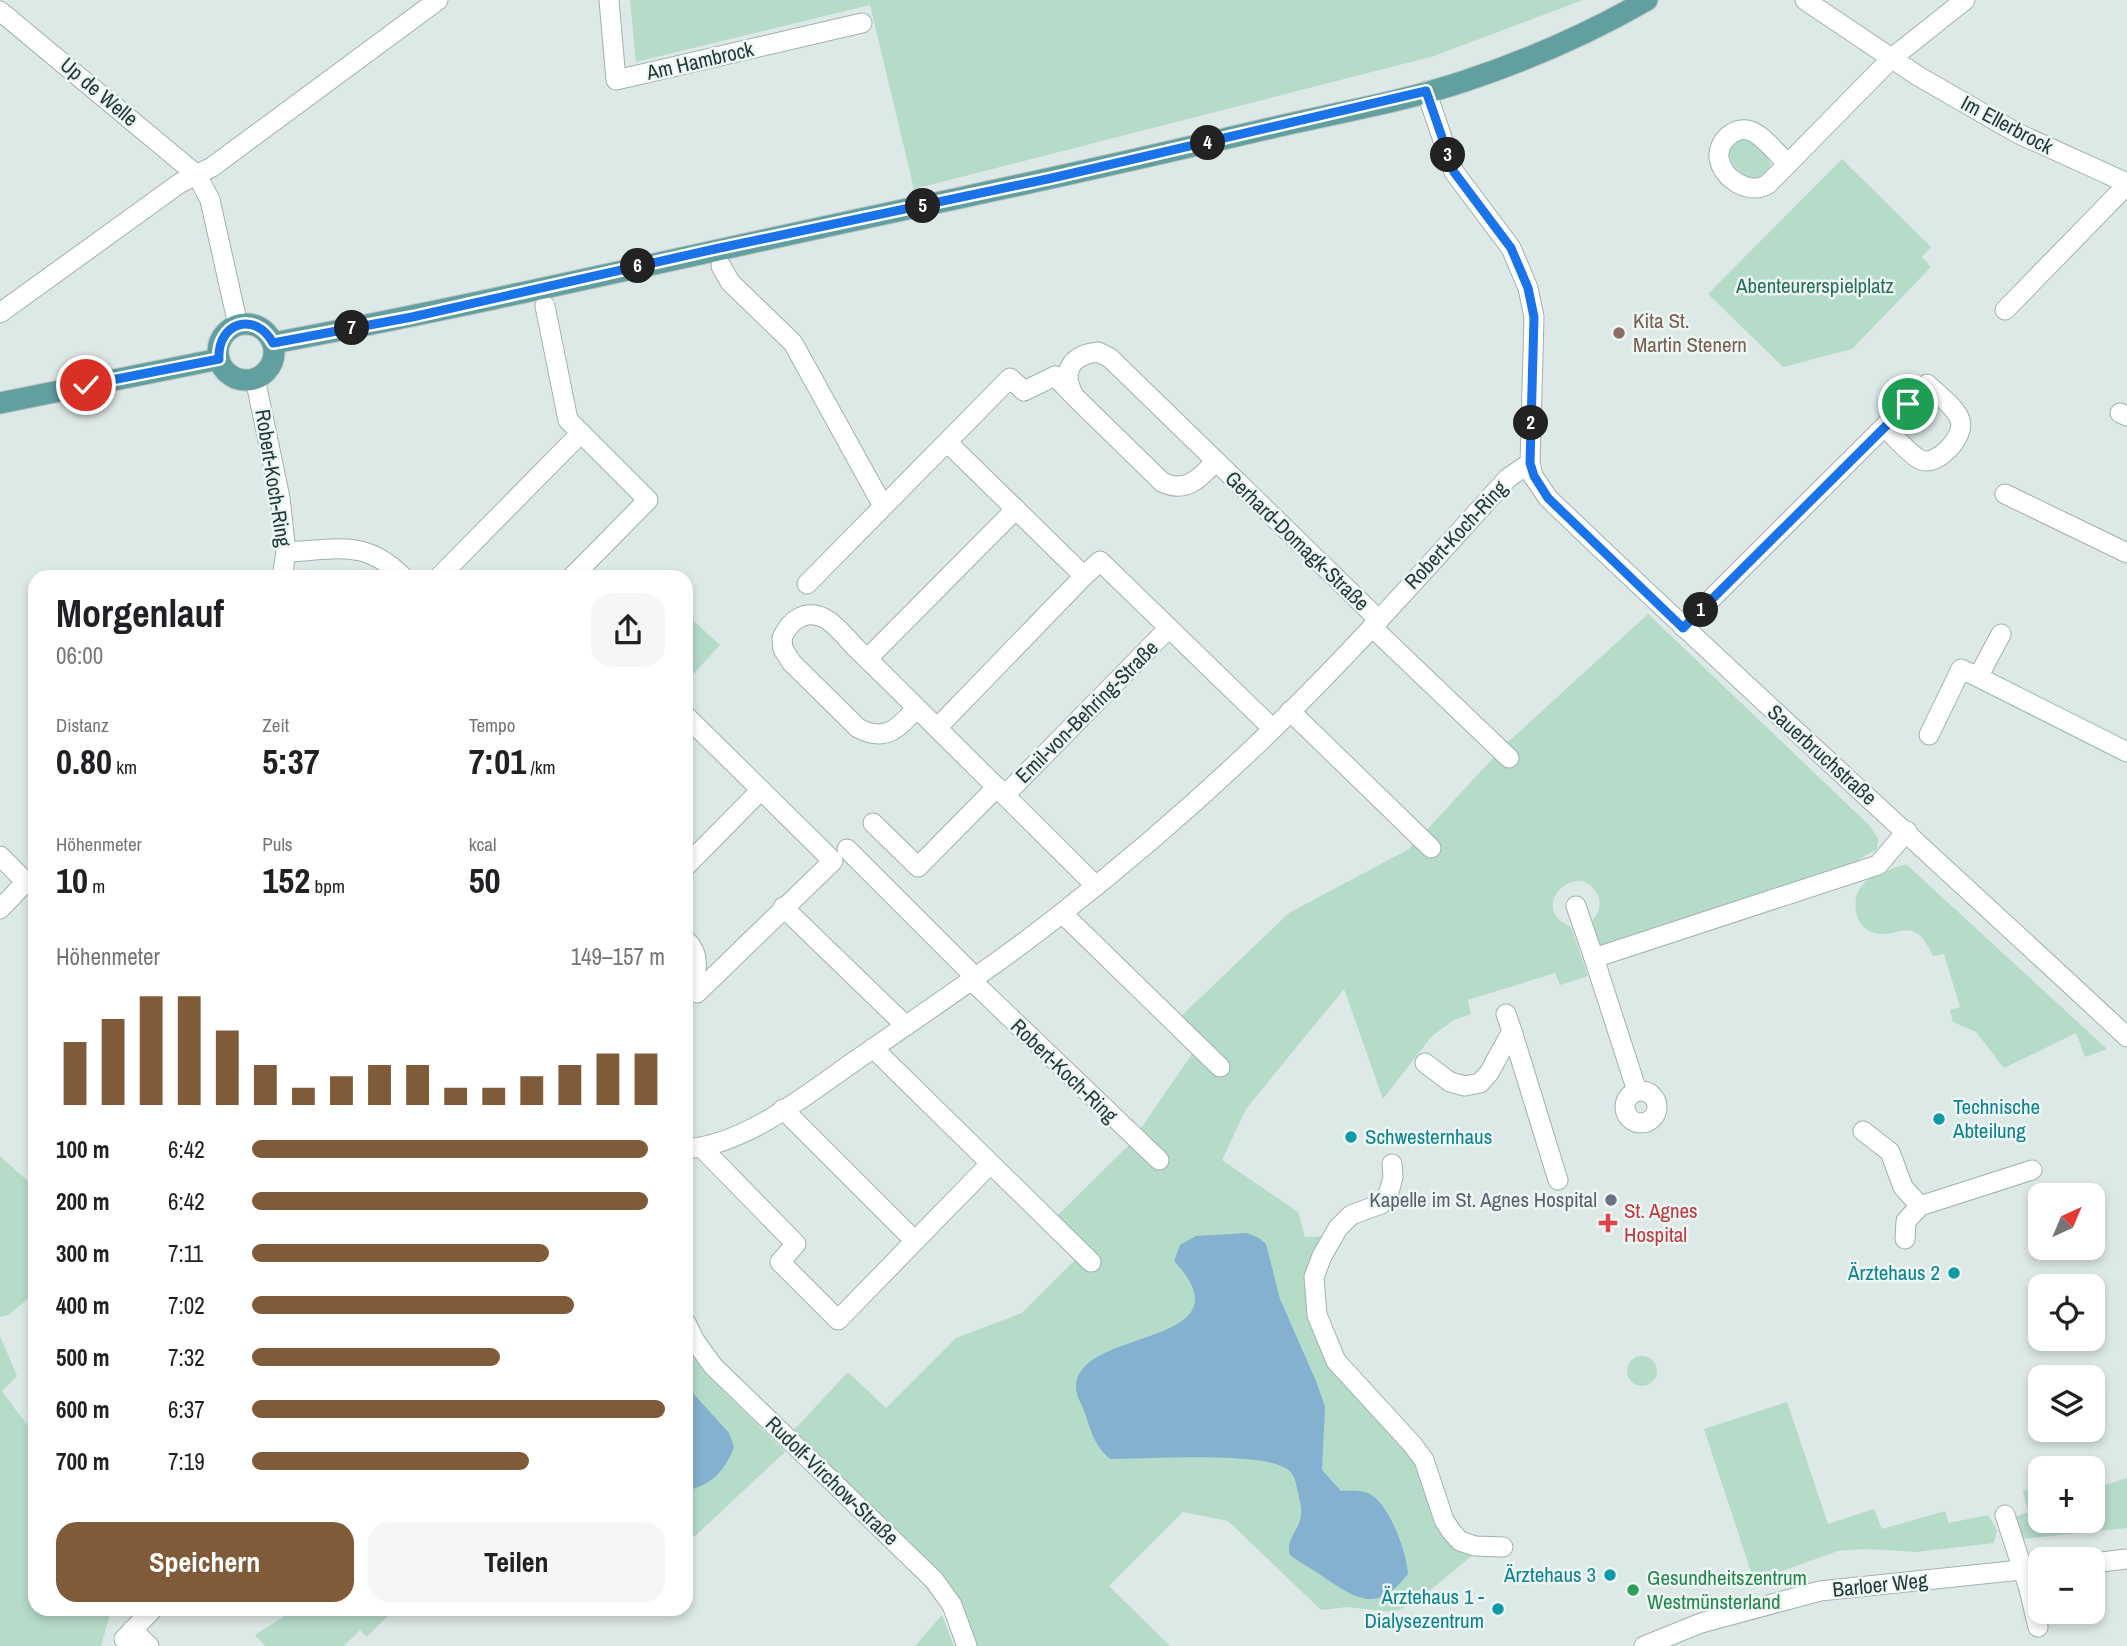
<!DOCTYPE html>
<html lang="de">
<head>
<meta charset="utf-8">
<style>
  body { margin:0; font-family:"Archivo Narrow",sans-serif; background:#f6f6f6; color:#202124; height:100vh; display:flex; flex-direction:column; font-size:26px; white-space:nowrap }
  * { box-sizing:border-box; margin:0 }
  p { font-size:23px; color:#757577 }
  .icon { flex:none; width:38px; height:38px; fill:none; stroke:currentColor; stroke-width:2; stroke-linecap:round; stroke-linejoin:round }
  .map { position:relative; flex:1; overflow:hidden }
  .sheet { position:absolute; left:28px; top:570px; width:665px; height:1046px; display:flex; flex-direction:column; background:#fff; border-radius:21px; box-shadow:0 4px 10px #0003 }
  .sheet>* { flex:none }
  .needle { width:46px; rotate:44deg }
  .fabs { position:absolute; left:2028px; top:1183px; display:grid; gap:14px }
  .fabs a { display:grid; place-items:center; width:77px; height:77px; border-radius:14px; background:#fff; box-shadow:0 4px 10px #0003; font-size:35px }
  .pin { position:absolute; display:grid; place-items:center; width:60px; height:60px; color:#fff; margin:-30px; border:4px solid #fff; border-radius:50%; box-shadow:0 2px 7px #0007 }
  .km { position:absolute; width:35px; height:35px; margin:-18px; border-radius:50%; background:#222; color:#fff; font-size:19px; line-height:35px; text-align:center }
  .round { display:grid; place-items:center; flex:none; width:74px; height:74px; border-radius:21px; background:#f6f6f6 }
  .head { display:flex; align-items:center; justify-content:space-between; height:119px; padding:0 28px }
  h1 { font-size:38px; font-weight:800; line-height:52px }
  .metrics { display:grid; grid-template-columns:repeat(3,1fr); gap:10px; height:119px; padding:7px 28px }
  .metrics div { display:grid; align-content:center }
  .metrics b { font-size:35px; font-weight:800 }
  .metrics small { font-size:19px; font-weight:400 }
  .metrics p { font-size:19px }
  .chart { height:196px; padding:14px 28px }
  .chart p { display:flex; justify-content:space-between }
  .chart svg { width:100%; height:126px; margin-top:7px; stroke:#7f5b39; stroke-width:6 }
  .action { display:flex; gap:14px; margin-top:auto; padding:14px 28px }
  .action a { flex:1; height:80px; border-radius:21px; background:#7f5b39; color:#fff; font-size:28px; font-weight:800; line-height:80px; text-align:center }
  .action a+a { background:#f6f6f6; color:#202124 }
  ul { padding:0 28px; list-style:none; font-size:23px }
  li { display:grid; grid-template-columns:112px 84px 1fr; align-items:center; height:52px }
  li i { height:18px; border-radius:9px; background:#7f5b39 }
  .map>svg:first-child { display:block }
</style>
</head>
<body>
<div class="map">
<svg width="2127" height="1646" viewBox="0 0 2127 1646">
  <rect width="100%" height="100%" fill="#dde9e7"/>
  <g fill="#b5dbc9">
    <polygon points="630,0 1583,0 1434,56 914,189 870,5 636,62"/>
    <path d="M1746 138C1756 143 1774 157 1770 169 1770 170 1764 179 1763 179H1747L1732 164 1728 149 1733 142Z"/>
    <polygon points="1842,159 1931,247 1922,257 1931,267 1852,349 1783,367 1708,294"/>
    <polygon points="686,614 720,645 686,682"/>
    <path d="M1648 614 1869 825 1878 838 1877 849 1841 870 1601 947 1592 921C1598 914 1602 905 1598 896 1581 856 1524 907 1571 927L1588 976 1560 985 1555 973 1468 1000 1471 1014 1454 1020 1432 1036 1383 1099 1344 989 1246 1109 1222 1160 1298 1212 1305 1237 1331 1236 1313 1316 1408 1447 1475 1553 1415 1603 1393 1612 1347 1607 1321 1610 1228 1521 1183 1512 1109 1586 1170 1646H976L961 1601 944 1576 792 1432 848 1372 886 1408 956 1338 1022 1313 1076 1259 1054 1219 1130 1144 1199 1044 1176 1021 1289 913 1409 849 1507 743Z"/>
    <path d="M1906 864 2107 1049 2085 1057 2076 1033 2004 1068 1976 1032 1953 1022 1950 1010 1960 1007 1944 954 1933 956C1929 948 1925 939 1918 934 1905 925 1894 935 1881 934 1862 933 1853 916 1856 899 1860 876 1887 871 1906 864Z"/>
    <polygon points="0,1156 32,1185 35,1184 35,1292 9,1315 0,1317"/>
    <polygon points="0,1336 17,1376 2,1391 35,1436 35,1610 107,1610 109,1618 101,1646 0,1646"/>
    <polygon points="686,1349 706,1374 785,1452 695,1536 686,1534"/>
    <circle cx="1642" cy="1371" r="15"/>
    <polygon points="1787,1402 1828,1524 1874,1509 1882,1529 1945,1511 1949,1523 1988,1515 1997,1530 1994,1543 1916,1552 1866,1549 1838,1551 1754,1581 1704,1429"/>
    <polygon points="2127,1478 2127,1528 2023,1539 2015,1517 2028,1512 2023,1491 2038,1487 2040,1491 2040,1521 2093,1521 2093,1489"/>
    <polygon points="294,1610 393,1610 367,1637 360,1630 344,1646 265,1646 255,1635"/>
    <polygon points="942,1615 954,1646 915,1646"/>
  </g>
  <g fill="#84b1d0">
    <path d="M1247 1233 1259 1238 1266 1244 1280 1299 1316 1381 1325 1407 1322 1470 1341 1491C1349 1491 1360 1490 1368 1493 1389 1502 1407 1553 1408 1574 1379 1610 1363 1603 1328 1580 1316 1571 1302 1564 1290 1555 1285 1543 1297 1531 1300 1520 1303 1511 1300 1502 1298 1493 1296 1484 1295 1474 1287 1469 1264 1451 1143 1459 1110 1459 1092 1443 1091 1429 1083 1408 1081 1403 1078 1399 1077 1394 1062 1325 1258 1351 1174 1261L1180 1245 1196 1236Z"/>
    <path d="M686 1388 692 1392 729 1433 734 1447C725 1470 713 1484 689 1490L686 1488Z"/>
  </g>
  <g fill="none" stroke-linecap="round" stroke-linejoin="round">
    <defs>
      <g id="minor">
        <polyline points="609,0 616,80 862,23"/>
        <polyline points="1805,0 1918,76 2017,133 2127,183"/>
        <polyline points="0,11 197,175 210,200 238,325"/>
        <path d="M1426 91 1454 172 1511 248 1528 288 1534 317 1530 463 1533 476 1548 498C1738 681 1934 857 2127 1037"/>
        <path d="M1788 164C1777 154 1765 137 1751 131 1736 125 1717 141 1719 158 1722 179 1750 196 1768 184L1892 58 1965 0"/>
        <polyline points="721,266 730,282 793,343 883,506"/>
        <polyline points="545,306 568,420 648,500 571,578"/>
        <polyline points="2005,310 2127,185"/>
        <polyline points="0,313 180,183 212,167 438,0"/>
        <path d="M1098 352 1110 358 1216 461C1200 478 1186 494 1162 482L1075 397C1060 373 1070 355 1098 352Z"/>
        <polyline points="255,378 280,498 286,552 282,578"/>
        <polyline points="2120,413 2127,416"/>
        <polyline points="947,442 1084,576 1100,561 1273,729"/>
        <polyline points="1216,461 1379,620"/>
        <polyline points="2005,494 2127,553"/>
        <path d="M286 552C337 550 365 538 404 578"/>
        <polyline points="438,578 581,433"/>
        <polyline points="807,584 1010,378 1024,391 1055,376 1072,394"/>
        <polyline points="1372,627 1509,758"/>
        <path d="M1683 627 1927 384C1937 394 1956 407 1960 420 1966 436 1937 467 1921 460 1910 455 1894 436 1885 427"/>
        <polyline points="2001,634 1978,677 2127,752"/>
        <polyline points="867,659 1016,509"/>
        <path d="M917 708C898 728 886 743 858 728L792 663 783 649 782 638C790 620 805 609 824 618 836 624 847 639 856 648 883 674 910 701 937 728L1096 886"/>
        <polyline points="1290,711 1431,848"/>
        <polyline points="686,716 833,861 697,993 689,985"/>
        <polyline points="937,728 1084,576"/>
        <polyline points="1929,735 1961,669 1978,677"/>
        <polyline points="1005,795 1169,628"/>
        <polyline points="873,823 918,867 997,787"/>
        <polyline points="847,849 975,977"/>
        <polyline points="0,856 26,882 35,886"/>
        <polyline points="686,866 761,790"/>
        <polyline points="1576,906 1594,958 1878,865 1907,831"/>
        <polyline points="783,907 906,1026"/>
        <polyline points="0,909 26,882"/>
        <polyline points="1062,913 1220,1067"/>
        <path d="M686 940C700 954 700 973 686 986"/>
        <polyline points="1594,958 1637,1091"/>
        <polyline points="971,980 1159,1160"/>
        <polyline points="1512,1031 1558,1180"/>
        <polyline points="873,1048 1091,1262"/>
        <polyline points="1425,1063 1450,1082 1465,1086 1480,1083 1489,1073 1512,1031 1506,1014"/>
        <circle cx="1641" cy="1107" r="16"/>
        <polyline points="783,1109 915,1241"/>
        <polyline points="1863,1131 1890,1152 1903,1187 1920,1206 2032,1170"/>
        <polyline points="701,1147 796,1244 780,1262 838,1320 990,1164"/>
        <path d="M686 1149C750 1144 813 1089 865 1054 931 1008 999 963 1062 913 1135 856 1206 794 1273 729 1355 649 1431 563 1508 478L1530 463"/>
        <polyline points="1392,1164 1393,1177 1389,1192 1381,1204 1351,1215 1338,1228 1322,1256 1314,1277 1317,1315 1336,1361 1412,1444 1424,1460 1444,1520 1451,1531 1460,1541 1475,1546 1503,1547"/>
        <polyline points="1905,1239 1906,1221 1920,1206"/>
        <polyline points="686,1323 695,1341 713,1366 934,1580 952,1605 967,1646"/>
        <polyline points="2005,1515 2029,1589 2038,1627"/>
        <polyline points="2093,1563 2127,1559"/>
        <polyline points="132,1630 149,1646"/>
        <polyline points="131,1646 124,1639 152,1610"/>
        <polyline points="1644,1646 1701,1623 1820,1591 2040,1568"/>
      </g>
      <g id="major">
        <circle cx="246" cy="352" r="28"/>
        <path d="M273 343C504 300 734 245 964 197 1067 175 1169 152 1271 128 1335 113 1402 102 1465 81 1528 60 1590 33 1647 0"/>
        <polyline points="0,403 219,359"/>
      </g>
    </defs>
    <use href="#minor" stroke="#a0b1af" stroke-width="21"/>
    <use href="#major" stroke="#bcc4c3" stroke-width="23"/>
    <use href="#minor" stroke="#fff" stroke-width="19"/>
    <use href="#major" stroke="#61a09f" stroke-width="21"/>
  </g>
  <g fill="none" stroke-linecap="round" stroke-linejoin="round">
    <defs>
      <path id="route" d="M86 385 219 359C217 323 255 310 273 343L412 317 715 249 1052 178 1426 91 1454 172 1511 248 1528 288 1534 317 1530 463 1534 476 1548 498 1683 628 1908 404"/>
    </defs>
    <use href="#route" stroke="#fff" stroke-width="14"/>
    <use href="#route" stroke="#1a73e8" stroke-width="9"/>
  </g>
  <circle fill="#8d6e63" stroke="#eef6f4" stroke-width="2.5" cx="1619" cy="333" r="7"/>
  <g fill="#0f9aa8" stroke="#eef6f4" stroke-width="2.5">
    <circle cx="1939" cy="1119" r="7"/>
    <circle cx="1351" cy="1137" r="7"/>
    <circle cx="1954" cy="1273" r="7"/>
    <circle cx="1610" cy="1575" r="7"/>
    <circle cx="1498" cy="1609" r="7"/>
  </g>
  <circle fill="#6b7280" stroke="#eef6f4" stroke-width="2.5" cx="1611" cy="1200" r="7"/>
  <path fill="#e0444e" stroke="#eef6f4" stroke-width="2.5" d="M1604.5 1212.5h7v7h7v7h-7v7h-7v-7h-7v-7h7z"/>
  <circle fill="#2e9e5b" stroke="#eef6f4" stroke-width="2.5" cx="1633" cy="1590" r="7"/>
  <g text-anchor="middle" stroke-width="5" stroke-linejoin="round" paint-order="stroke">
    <g font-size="21" fill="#1f3938" stroke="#eef6f4">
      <text transform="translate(700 61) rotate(-13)" y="7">Am Hambrock</text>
      <text transform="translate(99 92) rotate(40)" y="7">Up de Welle</text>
      <text transform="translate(2007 125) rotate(28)" y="7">Im Ellerbrock</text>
      <text transform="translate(273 478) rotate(81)" y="7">Robert-Koch-Ring</text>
      <text transform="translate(1456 535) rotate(-47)" y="7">Robert-Koch-Ring</text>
      <text transform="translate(1297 541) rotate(44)" y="7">Gerhard-Domagk-Straße</text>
      <text transform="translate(1087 712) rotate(-45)" y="7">Emil-von-Behring-Straße</text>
      <text transform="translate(1822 755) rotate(42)" y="7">Sauerbruchstraße</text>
      <text transform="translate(1064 1071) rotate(44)" y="7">Robert-Koch-Ring</text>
      <text transform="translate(832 1481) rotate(44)" y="7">Rudolf-Virchow-Straße</text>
      <text transform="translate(1880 1585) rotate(-6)" y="7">Barloer Weg</text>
    </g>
    <g font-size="21" fill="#297056" stroke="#eef6f4">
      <text x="1815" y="293">Abenteurerspielplatz</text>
    </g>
    <g font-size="21" fill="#785e54" stroke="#eef6f4" text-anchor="start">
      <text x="1633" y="328">Kita St.<tspan x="1633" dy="24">Martin Stenern</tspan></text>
    </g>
    <g font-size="21" fill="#0d838f" stroke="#eef6f4" text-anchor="end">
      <text x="1953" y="1114" text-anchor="start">Technische<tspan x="1953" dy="24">Abteilung</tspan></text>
      <text x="1365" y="1144" text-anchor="start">Schwesternhaus</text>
      <text x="1940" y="1280">Ärztehaus 2</text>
      <text x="1596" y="1582">Ärztehaus 3</text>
      <text x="1484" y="1604">Ärztehaus 1 -<tspan x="1484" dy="24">Dialysezentrum</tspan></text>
    </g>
    <g font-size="21" fill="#5b616d" stroke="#eef6f4" text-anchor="end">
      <text x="1597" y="1207">Kapelle im St. Agnes Hospital</text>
    </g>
    <g font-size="21" fill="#be3a42" stroke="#eef6f4" text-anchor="start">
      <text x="1624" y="1218">St. Agnes<tspan x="1624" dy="24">Hospital</tspan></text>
    </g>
    <g font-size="21" fill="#27864d" stroke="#eef6f4" text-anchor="start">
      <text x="1647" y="1585">Gesundheitszentrum<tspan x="1647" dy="24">Westmünsterland</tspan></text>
    </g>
  </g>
</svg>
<div class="fabs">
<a><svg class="needle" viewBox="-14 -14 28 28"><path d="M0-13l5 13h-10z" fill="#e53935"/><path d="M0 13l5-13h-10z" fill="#757577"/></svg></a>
<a><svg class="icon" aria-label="locate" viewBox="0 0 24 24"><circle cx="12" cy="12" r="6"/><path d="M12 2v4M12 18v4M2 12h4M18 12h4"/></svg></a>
<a><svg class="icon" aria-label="layers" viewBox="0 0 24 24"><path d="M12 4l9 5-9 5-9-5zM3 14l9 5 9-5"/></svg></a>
<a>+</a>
<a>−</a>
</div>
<div class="pin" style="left:1908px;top:404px;background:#1e9e55"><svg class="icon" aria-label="arrive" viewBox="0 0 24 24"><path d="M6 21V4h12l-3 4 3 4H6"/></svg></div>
<div class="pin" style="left:86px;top:385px;background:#d93025"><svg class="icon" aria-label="check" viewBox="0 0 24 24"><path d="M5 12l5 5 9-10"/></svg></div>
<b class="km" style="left:1701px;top:610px">1</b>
<b class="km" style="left:1531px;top:423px">2</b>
<b class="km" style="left:1448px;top:155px">3</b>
<b class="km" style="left:1208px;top:143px">4</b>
<b class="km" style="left:923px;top:206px">5</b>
<b class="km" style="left:638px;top:266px">6</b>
<b class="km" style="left:352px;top:328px">7</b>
<section class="sheet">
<div class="head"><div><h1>Morgenlauf</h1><p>06:00</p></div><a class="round"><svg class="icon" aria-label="share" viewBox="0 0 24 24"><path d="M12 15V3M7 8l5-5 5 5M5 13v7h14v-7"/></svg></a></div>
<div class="metrics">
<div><p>Distanz</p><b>0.80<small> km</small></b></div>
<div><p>Zeit</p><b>5:37</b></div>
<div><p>Tempo</p><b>7:01<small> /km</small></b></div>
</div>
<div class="metrics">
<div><p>Höhenmeter</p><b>10<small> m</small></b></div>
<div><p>Puls</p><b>152<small> bpm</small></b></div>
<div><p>kcal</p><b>50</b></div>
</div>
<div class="chart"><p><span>Höhenmeter</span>149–157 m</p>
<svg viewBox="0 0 160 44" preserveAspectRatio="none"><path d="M5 44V22M15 44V14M25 44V6M35 44V6M45 44V18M55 44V30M65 44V38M75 44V34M85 44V30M95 44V30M105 44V38M115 44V38M125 44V34M135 44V30M145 44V26M155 44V26"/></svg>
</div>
<ul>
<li><b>100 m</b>6:42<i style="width:96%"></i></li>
<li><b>200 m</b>6:42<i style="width:96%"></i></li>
<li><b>300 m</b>7:11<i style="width:72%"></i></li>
<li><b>400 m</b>7:02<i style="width:78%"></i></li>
<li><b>500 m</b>7:32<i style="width:60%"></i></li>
<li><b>600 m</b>6:37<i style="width:100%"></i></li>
<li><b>700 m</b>7:19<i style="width:67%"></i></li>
</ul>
<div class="action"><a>Speichern</a><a>Teilen</a></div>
</section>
</div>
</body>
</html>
